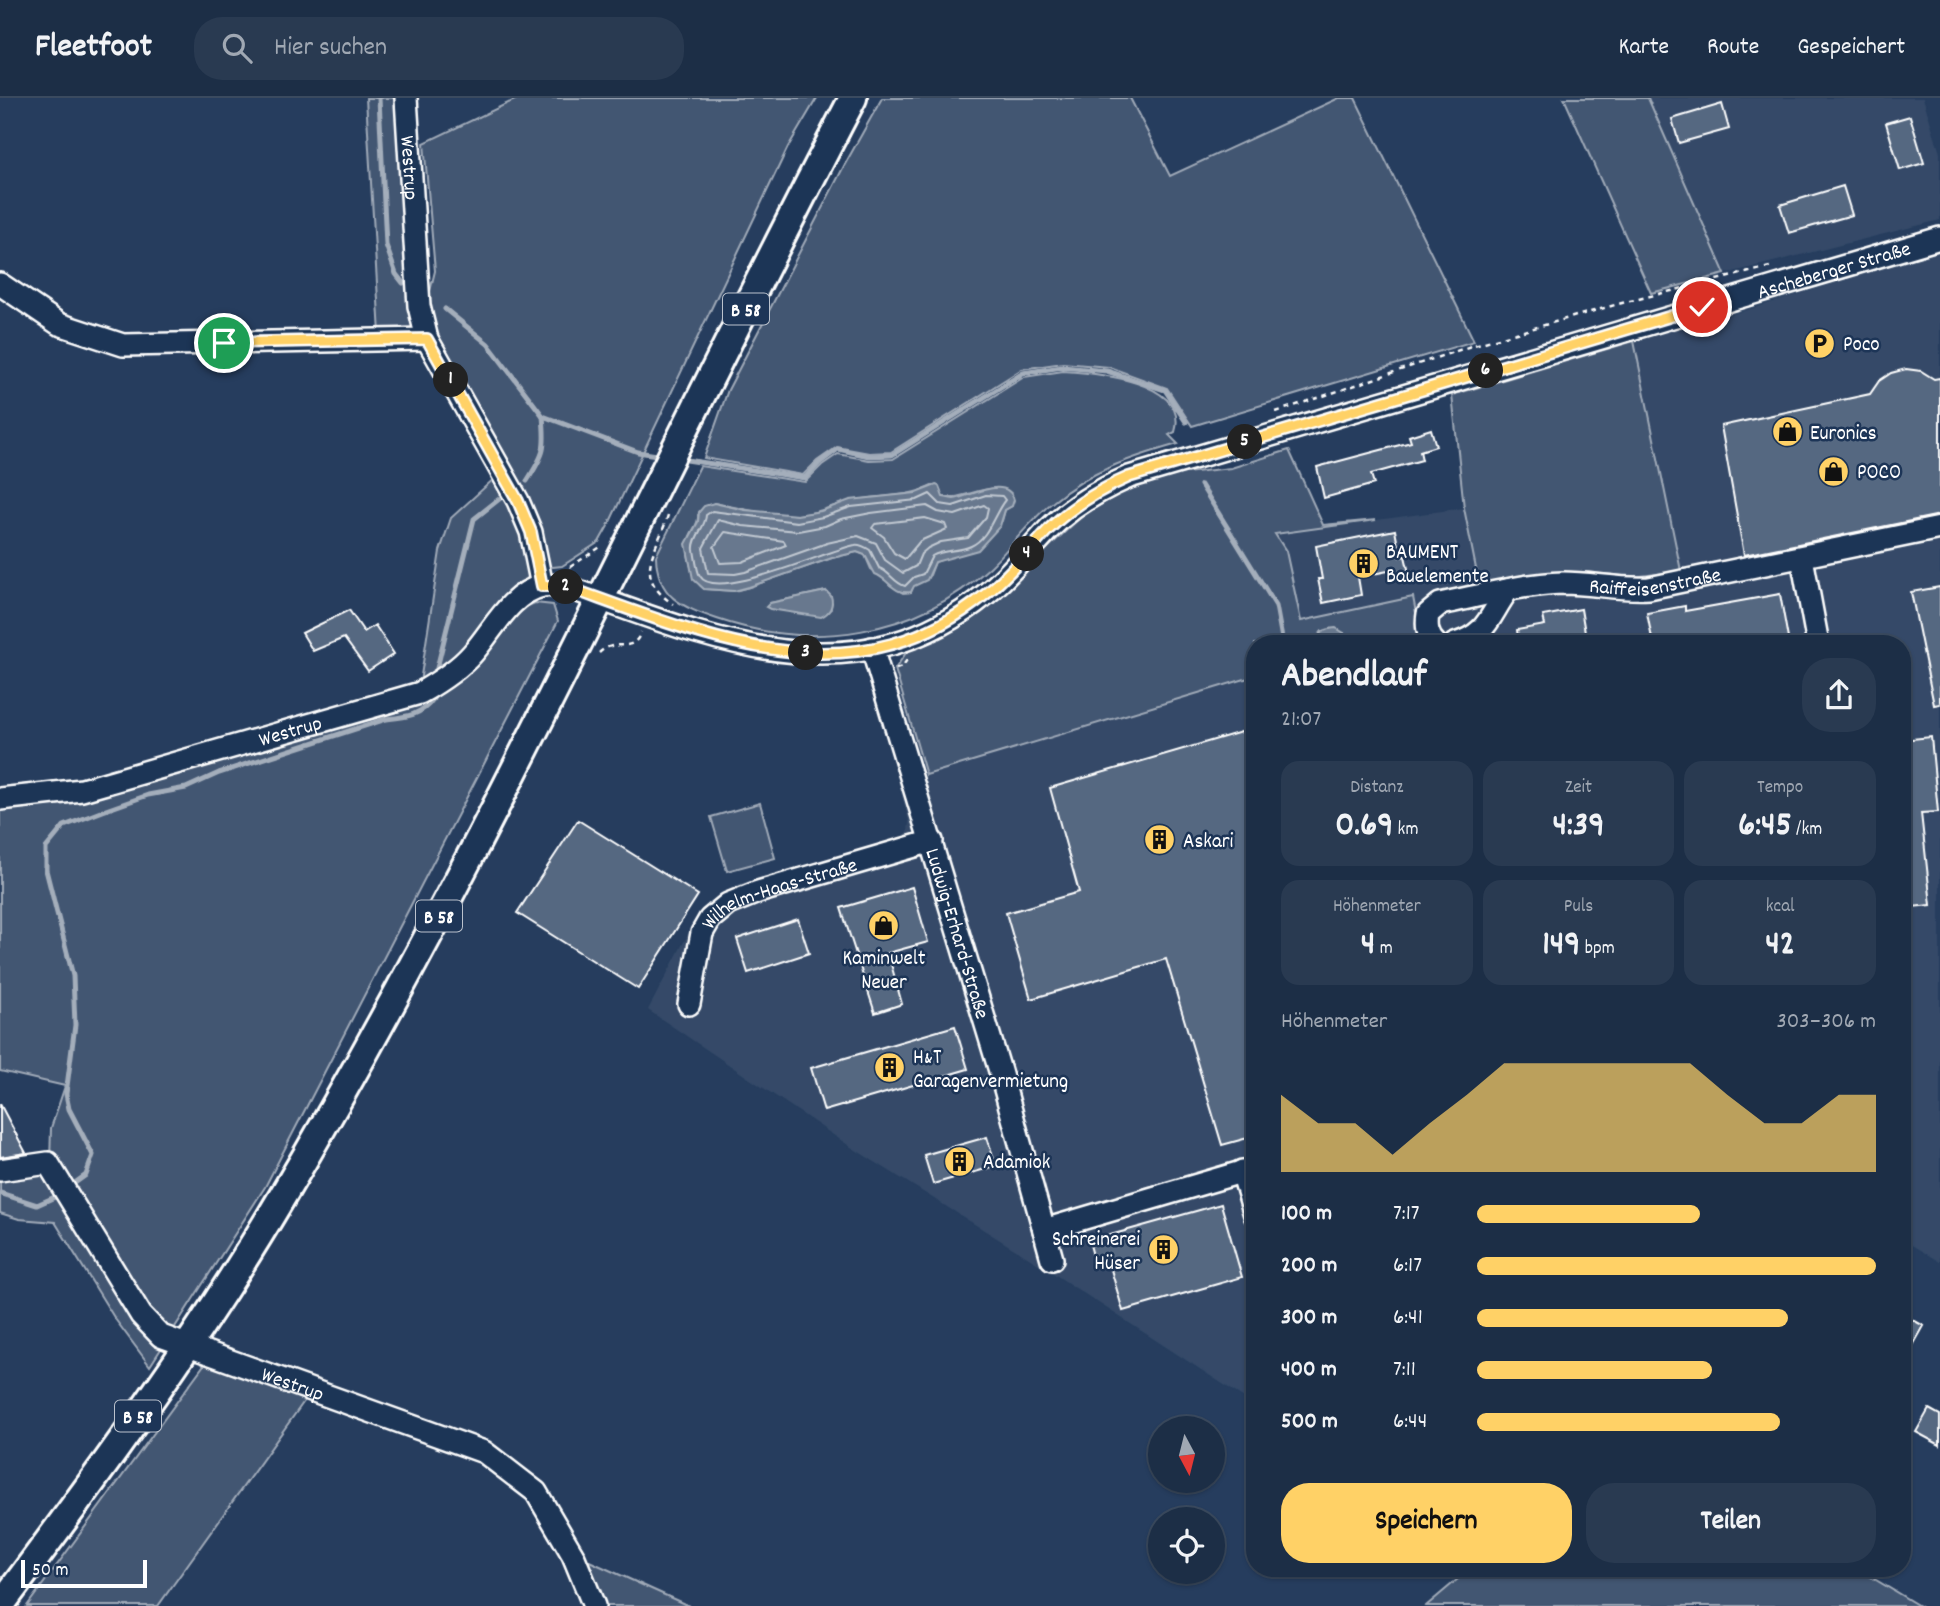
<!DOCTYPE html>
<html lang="de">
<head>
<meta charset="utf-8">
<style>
  body { margin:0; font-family:Dekko,sans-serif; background:#293a51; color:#f1f3f6; height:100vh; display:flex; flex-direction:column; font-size:26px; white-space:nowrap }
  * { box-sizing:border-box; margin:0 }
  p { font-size:23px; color:#a0a8b3 }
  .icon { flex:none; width:38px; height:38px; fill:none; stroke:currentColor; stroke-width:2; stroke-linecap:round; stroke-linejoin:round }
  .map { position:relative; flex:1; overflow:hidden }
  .details { position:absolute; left:1246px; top:537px; width:665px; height:942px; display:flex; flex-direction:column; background:#1c2e46; border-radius:28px; box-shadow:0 2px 5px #0004,0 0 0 2px #3a4a5f }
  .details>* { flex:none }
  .needle { width:46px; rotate:173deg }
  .fabs { position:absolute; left:1148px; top:1318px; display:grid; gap:14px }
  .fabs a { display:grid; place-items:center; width:77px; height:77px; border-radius:50%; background:#1c2e46; box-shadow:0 2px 5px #0004,0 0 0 2px #3a4a5f; font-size:35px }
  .scale { position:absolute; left:21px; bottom:18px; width:126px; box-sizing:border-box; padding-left:7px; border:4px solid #fff; border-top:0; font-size:19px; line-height:24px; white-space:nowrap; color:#fff; -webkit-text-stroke:5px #1d3557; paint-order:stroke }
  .pin { position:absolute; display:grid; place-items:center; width:60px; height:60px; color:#fff; margin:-30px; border:4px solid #fff; border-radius:50%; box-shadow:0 2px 7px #0007 }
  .km { position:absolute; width:35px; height:35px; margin:-18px; border-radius:50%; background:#222; color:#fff; font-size:19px; line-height:35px; text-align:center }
  .round { display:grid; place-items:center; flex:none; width:74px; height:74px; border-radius:28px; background:#293a51 }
  .headline { display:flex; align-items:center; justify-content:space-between; height:119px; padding:0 35px }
  h1 { font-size:38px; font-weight:700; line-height:52px }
  .stats { display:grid; grid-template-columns:repeat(3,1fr); gap:10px; height:119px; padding:7px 35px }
  .stats div { display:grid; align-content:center; border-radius:18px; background:#293a51; text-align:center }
  .stats b { font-size:35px; font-weight:700 }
  .stats small { font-size:19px; font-weight:400 }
  .stats p { font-size:19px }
  .chart { height:196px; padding:14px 35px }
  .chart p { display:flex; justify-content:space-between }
  .chart svg { width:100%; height:126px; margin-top:7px; fill:#ffd166; opacity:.7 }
  .button { display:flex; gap:14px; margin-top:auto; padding:14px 35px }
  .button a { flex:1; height:80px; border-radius:28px; background:#ffd166; color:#111; font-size:28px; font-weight:700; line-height:80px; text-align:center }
  .button a+a { background:#293a51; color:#f1f3f6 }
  ul { padding:0 35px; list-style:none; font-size:23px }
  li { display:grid; grid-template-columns:112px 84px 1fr; align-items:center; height:52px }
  li i { height:18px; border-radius:9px; background:#ffd166 }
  header { display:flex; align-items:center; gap:42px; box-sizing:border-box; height:98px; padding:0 35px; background:#1c2e46; border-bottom:2px solid #3a4a5f }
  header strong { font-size:33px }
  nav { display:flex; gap:38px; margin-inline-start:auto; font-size:24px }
  .search { width:490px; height:63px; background:#293a51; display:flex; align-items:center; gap:18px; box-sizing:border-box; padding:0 24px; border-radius:28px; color:#a0a8b3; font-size:26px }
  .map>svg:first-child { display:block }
</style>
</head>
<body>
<header>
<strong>Fleetfoot</strong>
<div class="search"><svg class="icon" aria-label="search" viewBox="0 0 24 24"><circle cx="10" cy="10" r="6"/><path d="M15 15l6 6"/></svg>Hier suchen</div>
<nav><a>Karte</a><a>Route</a><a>Gespeichert</a></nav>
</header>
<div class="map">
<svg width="1940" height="1508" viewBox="0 0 1940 1508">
  <rect width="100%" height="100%" fill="#263d5e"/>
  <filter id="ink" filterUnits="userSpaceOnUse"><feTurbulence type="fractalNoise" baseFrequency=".0143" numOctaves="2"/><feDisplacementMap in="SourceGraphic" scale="14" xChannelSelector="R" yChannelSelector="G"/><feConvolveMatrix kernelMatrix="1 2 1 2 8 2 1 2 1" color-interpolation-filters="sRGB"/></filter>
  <g filter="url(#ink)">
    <g fill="#344a68">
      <polygon points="1648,0 1923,0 1940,55 1940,122 1725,176"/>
      <polygon points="1940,152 1940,1164 1905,1143 1902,1145 1902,546 1422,546 1412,499 1301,523 1286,453 1275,436 1464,410 1479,486 1524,477 1557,474 1583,474 1633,479 1658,478 1681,472 1634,243 1757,209"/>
      <polygon points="1255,578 1255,1307 1048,1172 851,1049 648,912 698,817 713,802 736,787 900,741 908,733 909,724 899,686"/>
    </g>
    <g fill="#425672" stroke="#a0aab8" stroke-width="2" fill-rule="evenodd">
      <polygon points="366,0 402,0 420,236 380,236"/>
      <polygon points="519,0 817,0 788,49 608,428 599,444 562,468 553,469 543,466 436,244 427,206 435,173 424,45"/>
      <polygon points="882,0 1130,0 1170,78 1339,0 1355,0 1474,243 1192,328 1167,290 1109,269 1063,265 1022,271 891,354 869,355 837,349 817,363 803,377 704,360 728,292 844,68"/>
      <polygon points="1564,0 1648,0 1725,176 1651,195"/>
      <polygon points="1634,243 1681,473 1633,479 1583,474 1557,474 1524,477 1479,486 1464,410 1452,297"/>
      <path d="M1063 273C1095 275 1190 283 1175 334L1169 337 1178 346C1132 359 1090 373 1053 404 1029 423 1012 448 990 469 916 538 811 553 717 521 682 509 657 499 656 458L700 368 805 384 822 367 838 356 869 362 893 361 1024 279ZM932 388 940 391 942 399C967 403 988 381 1012 396V408L1005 412 1002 423 952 458 935 464 930 477 913 488 911 494 903 495 890 487 885 480 871 471 865 457 857 454 832 460 749 489 734 493 704 491C692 482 684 452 690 438 693 430 699 426 698 417L714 405C742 410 776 421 805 416 825 413 842 403 863 401 886 397 910 399 932 388ZM826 493 831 511 824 517 770 505Z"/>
      <polygon points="1289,352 1323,427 1376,422 1275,436 1286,453 1301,523 1413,499 1422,546 1346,546 1344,535 1322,533 1319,537 1317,546 1255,546 1255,578 926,677 895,571 910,549 987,507 1083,417 1149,379 1231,370"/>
      <polygon points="497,378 509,399 532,471 522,490 469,552 419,591 440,453 451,420"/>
      <polygon points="535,505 553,507 558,523 265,1089 150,1268 115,1221 55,1124 19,1121 0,1115 0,1072 50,1064 51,1030 65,988 0,973 0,708 421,600 513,514"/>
      <polygon points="760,705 775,760 727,773 711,719"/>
      <polygon points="206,1264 305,1302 158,1508 27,1508"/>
      <polygon points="576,1457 689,1508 596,1508"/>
      <polygon points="1471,1470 1856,1470 1919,1508 1426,1508"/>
    </g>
    <g fill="#67788e" stroke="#a4aebb" stroke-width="2">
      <path d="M936 387 939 388 943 399C944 399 953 401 954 401 970 399 1007 376 1014 402L1012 408 1005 412 1000 428 978 452 935 464 927 482 914 488 911 494C893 497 889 481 875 476L865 457 857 454 832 460 749 489 734 493 704 491 693 481 686 446 698 424 699 414 704 408 714 405 745 412 797 417 821 413 850 402 916 395Z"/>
      <path d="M826 493 831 498C834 507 830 515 821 519L770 511 766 509 770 505Z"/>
      <path d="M1336 530 1344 535 1346 546H1317C1317 534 1325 531 1336 530Z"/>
    </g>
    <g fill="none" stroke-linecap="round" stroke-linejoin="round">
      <g stroke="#c2c9d2" stroke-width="2">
        <path d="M930 396 940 406 953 408 986 397 1002 398 1005 402C994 415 989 440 971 448 959 454 944 451 932 458L923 476 914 479 905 488C894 485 890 474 879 470L870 452C865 449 860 446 855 447 830 451 715 505 700 478 697 474 695 457 694 452 692 440 706 429 706 417L712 413 797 424 823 419 851 409 917 402Z"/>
        <polygon points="984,407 988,410 986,419 968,440 941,444 928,450 921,456 916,468 903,475 885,462 876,445 858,438 827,445 745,474 735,476 708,475 703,450 718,422 743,428 798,433 825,428 841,421 871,415 927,408 938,414 955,417"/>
        <polygon points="925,420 945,426 947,431 920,443 905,461 894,455 884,439 872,430 875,426"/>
        <polygon points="725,434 784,443 786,447 742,464 720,465 714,449"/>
      </g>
      <g stroke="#a4aebb" stroke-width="5">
        <polyline points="379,0 386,147 396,176 403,185"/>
        <polyline points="445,211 488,246 543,318 638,354 663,358"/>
        <polyline points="680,361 805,380 819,365 838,351 869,358 892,357 1023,275 1062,269 1107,273 1165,292 1186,324"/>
        <path d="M527 383C545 355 546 351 543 318"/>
        <polyline points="1201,387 1276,508 1283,546"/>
        <polyline points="437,570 474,421 503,398"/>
        <path d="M72 1087 86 1077 93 1057 69 1011 66 996 75 927 73 878 46 772V750L64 728 103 713 148 697 186 690 219 675 386 621C405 619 421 618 433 601"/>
        <polyline points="0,1095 37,1107 57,1098"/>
      </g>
    </g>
    <g fill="#556781" stroke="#fff" stroke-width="2">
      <polygon points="1722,6 1729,31 1679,45 1672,21"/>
      <polygon points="1910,18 1924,65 1900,72 1886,25"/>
      <polygon points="1843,88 1852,117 1789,135 1780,107"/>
      <polygon points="1906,271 1921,273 1934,281 1940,280 1940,417 1744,457 1721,328 1870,296 1879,283 1891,275"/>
      <polygon points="1431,331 1436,348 1420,353 1422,362 1371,376 1374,386 1324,400 1317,369 1411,344 1409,338"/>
      <polygon points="1395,432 1400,459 1405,458 1409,475 1394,478 1393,472 1358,479 1361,497 1323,505 1318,481 1322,481 1316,448"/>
      <polygon points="1940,489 1940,606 1934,607 1911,494"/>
      <polygon points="1780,496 1789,546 1653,546 1647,515 1685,508 1685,513"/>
      <polygon points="1581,511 1587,546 1519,546 1517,532 1545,527 1543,518"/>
      <polygon points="349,512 364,534 375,527 394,556 368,573 344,540 313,553 302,535"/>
      <polygon points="1248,632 1255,662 1255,1038 1222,1047 1166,861 1031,901 1006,815 1079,794 1050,690"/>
      <polygon points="1931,639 1938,714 1921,715 1931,807 1902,810 1902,642"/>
      <polygon points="578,722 698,797 638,891 517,815"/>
      <polygon points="912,789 928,844 888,855 902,906 875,915 841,810"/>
      <polygon points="798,821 809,855 748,875 737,841"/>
      <polygon points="955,928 968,971 824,1013 811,970"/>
      <polygon points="0,1006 26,1055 0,1059"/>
      <polygon points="987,1039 996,1068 933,1086 924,1057"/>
      <polygon points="1221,1106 1242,1179 1123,1213 1108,1161 1095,1165 1089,1143"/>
      <polygon points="1902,1216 1924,1228 1902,1267"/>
      <polygon points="1929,1311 1940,1317 1940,1347 1916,1334"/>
    </g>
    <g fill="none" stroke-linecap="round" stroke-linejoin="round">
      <defs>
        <g id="minor">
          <path id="s1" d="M406 0 419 208 427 241 518 403 531 434 542 488"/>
          <polyline points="0,186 59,226 123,247 427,241"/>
          <polyline points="1802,460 1818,546"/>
          <path id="s2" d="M1436 546C1427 538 1426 528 1428 516L1440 506C1480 498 1522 486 1563 485 1592 485 1620 492 1649 490L1940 430"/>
          <path d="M1455 546C1489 536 1489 517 1508 492"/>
          <path id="s3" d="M872 550 1000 973 1052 1161"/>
          <path id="s4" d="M0 701 82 692 420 595C439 584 458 572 472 556 493 533 509 496 542 488 548 487 557 488 564 488 704 538 852 606 986 496 1010 477 1028 453 1049 431 1072 408 1099 392 1129 379L1940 140"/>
          <path id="s5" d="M689 906 702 835 710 821 728 806 758 794 932 743"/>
          <path id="s6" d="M0 1072 48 1065 141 1217 161 1238 484 1354 536 1394 573 1457 594 1508"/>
          <polyline points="1242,1073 1255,1117"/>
          <polyline points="1044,1132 1255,1070"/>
        </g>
        <path id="major" d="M0 1508C99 1376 198 1241 282 1099 493 743 661 365 853 0"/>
      </defs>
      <use href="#minor" stroke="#fff" stroke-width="26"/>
      <use href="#major" stroke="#fff" stroke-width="32"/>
      <g stroke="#fff" stroke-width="2.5" stroke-dasharray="5 5" stroke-linecap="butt">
        <polyline points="1276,314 1474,247 1622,205 1770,169"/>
        <path d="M668 417C657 454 631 477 673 506"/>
        <polyline points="570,469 602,448"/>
        <path d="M599 555C617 538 632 558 641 534"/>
        <polyline points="896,571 902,569 909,559"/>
      </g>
      <use href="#minor" stroke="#1d3557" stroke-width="21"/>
      <use href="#major" stroke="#1d3557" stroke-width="26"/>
    </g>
  </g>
  <g fill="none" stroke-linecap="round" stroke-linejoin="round" filter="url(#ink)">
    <defs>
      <path id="route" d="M224 245 427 241 518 403 531 434 542 488H564C705 538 852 606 986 496 1010 477 1028 453 1049 431 1072 408 1099 392 1129 379L1702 209"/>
    </defs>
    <use href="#route" stroke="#fff" stroke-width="14"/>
    <use href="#route" stroke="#ffd166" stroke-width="9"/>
  </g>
  <defs>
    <symbol id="parking-disc" viewBox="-11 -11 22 22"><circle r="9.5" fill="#ffd166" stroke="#1d3557"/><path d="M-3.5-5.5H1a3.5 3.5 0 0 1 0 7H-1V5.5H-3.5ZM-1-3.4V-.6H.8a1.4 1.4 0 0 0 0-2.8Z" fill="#111"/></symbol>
    <symbol id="shop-disc" viewBox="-11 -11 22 22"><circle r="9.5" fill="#ffd166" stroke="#1d3557"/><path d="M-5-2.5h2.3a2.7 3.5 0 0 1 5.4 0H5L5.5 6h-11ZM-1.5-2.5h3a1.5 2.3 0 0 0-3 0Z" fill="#111"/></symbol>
    <symbol id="building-disc" viewBox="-11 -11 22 22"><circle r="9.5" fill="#ffd166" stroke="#1d3557"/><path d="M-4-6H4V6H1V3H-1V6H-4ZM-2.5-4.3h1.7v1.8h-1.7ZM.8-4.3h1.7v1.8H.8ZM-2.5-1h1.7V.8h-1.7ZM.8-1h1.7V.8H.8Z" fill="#111"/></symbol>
  </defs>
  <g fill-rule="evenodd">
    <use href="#parking-disc" x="1802" y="228" width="35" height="35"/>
    <use href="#shop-disc" x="1770" y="316" width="35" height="35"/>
    <use href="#shop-disc" x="1816" y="356" width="35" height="35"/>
    <use href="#building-disc" x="1346" y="448" width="35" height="35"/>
    <use href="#building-disc" x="1142" y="724" width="35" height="35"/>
    <use href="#shop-disc" x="866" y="810" width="35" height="35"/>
    <use href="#building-disc" x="872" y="952" width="35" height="35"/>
    <use href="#building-disc" x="942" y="1046" width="35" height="35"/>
    <use href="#building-disc" x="1146" y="1134" width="35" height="35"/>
  </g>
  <g text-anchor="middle" stroke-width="5" stroke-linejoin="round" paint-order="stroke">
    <g fill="#1d3557" stroke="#bbc2cd" stroke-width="2">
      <rect x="723" y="195.5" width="46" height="31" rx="5"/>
      <rect x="416" y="802.5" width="46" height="31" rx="5"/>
      <rect x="115" y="1302.5" width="46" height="31" rx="5"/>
    </g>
    <g font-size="19" font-weight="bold" fill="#fff">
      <text x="746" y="218">B 58</text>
      <text x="439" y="825">B 58</text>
      <text x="138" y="1325">B 58</text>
    </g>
    <g font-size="21" fill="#fff" stroke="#1d3557">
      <text dy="7" stroke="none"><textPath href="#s1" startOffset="70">Westrup</textPath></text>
      <text dy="7" stroke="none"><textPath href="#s4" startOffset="1988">Ascheberger Straße</textPath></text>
      <text dy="7" stroke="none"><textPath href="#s2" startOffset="266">Raiffeisenstraße</textPath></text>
      <text dy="7" stroke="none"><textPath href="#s4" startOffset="299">Westrup</textPath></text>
      <text dy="7" stroke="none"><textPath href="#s5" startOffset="163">Wilhelm-Haas-Straße</textPath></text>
      <text dy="7" stroke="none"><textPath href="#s3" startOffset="298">Ludwig-Erhard-Straße</textPath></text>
      <text dy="7" stroke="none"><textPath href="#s6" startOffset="396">Westrup</textPath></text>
    </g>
    <g font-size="21" fill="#fff" stroke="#1d3557" text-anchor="start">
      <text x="1843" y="252">Poco</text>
      <text x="1810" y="341">Euronics</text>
      <text x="1857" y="380">POCO</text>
      <text x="1386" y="460">BAUMENT<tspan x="1386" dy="24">Bauelemente</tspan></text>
      <text x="1183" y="749">Askari</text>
      <text x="884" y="866" text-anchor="middle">Kaminwelt<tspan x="884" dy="24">Neuer</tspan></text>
      <text x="913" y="965">H&amp;T<tspan x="913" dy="24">Garagenvermietung</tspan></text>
      <text x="983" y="1070">Adamiok</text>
      <text x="1140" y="1147" text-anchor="end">Schreinerei<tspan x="1140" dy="24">Hüser</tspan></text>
    </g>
  </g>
</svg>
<div class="fabs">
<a><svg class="needle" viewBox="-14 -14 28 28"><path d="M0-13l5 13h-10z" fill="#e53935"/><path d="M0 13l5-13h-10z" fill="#a0a8b3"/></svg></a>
<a><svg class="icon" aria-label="locate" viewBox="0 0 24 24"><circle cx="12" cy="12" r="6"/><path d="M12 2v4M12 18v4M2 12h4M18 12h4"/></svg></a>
</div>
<div class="scale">50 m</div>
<div class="pin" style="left:224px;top:245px;background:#1e9e55"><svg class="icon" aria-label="arrive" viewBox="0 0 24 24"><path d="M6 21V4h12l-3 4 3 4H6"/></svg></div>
<div class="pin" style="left:1702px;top:209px;background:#d93025"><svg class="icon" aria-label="check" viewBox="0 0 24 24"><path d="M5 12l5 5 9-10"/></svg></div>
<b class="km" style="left:451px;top:282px">1</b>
<b class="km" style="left:566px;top:489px">2</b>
<b class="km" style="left:806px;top:555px">3</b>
<b class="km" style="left:1027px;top:456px">4</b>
<b class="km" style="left:1245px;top:344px">5</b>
<b class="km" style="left:1486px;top:273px">6</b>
<section class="details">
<div class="headline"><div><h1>Abendlauf</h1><p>21:07</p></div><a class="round"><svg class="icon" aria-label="share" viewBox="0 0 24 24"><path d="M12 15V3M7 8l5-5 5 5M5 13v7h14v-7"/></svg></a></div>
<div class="stats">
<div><p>Distanz</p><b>0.69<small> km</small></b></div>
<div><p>Zeit</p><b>4:39</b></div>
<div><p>Tempo</p><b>6:45<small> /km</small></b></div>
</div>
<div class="stats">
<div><p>Höhenmeter</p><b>4<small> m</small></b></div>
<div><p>Puls</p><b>149<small> bpm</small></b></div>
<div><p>kcal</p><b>42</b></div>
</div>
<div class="chart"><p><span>Höhenmeter</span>303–306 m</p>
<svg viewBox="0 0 160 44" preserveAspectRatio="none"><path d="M0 44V17L10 27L20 27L30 38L40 27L50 17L60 6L70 6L80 6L90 6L100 6L110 6L120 17L130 27L140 27L150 17L160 17V44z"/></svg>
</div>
<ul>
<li><b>100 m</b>7:17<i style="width:56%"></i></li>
<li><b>200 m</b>6:17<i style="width:100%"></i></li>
<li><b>300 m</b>6:41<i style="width:78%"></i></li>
<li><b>400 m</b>7:11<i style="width:59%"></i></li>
<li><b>500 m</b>6:44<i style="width:76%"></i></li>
</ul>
<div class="button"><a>Speichern</a><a>Teilen</a></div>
</section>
</div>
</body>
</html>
